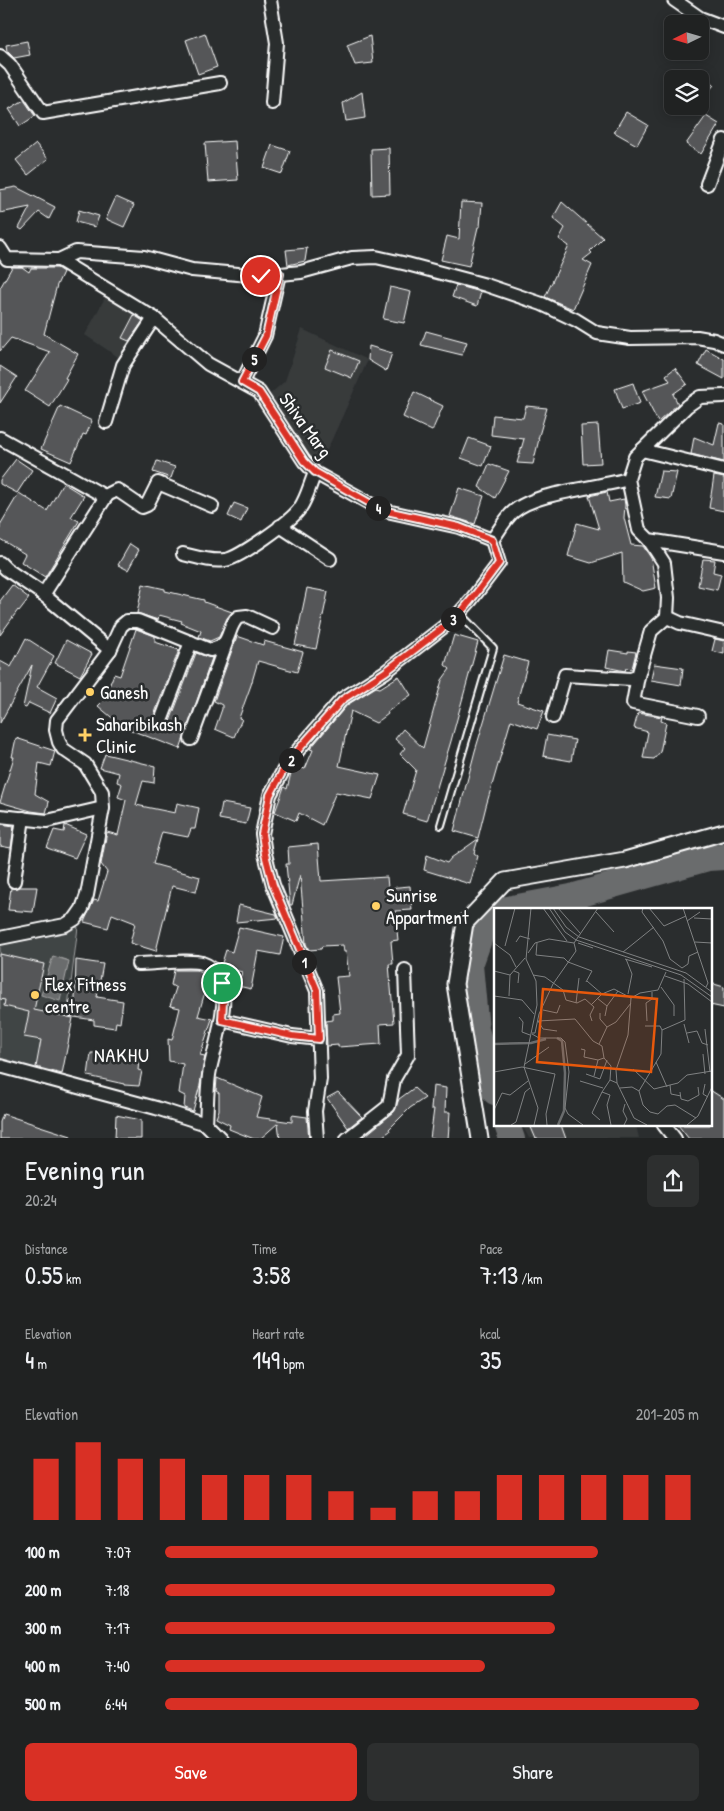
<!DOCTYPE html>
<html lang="en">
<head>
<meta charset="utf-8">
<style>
  body { margin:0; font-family:"Patrick Hand",sans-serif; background:#2d2f2f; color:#f1f3f6; height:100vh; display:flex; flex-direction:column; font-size:19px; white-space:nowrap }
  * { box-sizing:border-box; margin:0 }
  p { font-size:16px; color:#a2a4a5 }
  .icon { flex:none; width:28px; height:28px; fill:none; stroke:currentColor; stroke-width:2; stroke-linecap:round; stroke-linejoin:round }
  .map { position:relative; height:1138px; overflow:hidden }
  .sheet { display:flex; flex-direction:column; background:#202222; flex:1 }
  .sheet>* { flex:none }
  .needle { width:32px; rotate:265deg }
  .fabs { position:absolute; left:664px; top:15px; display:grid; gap:10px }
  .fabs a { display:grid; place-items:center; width:45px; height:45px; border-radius:8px; background:#202222; box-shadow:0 2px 12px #0003,0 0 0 1px #3d3f40; font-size:25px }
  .pin { position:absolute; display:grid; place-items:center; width:42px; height:42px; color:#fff; margin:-21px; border:2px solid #fff; border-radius:50%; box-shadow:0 1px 5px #0007 }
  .km { position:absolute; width:25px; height:25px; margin:-12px; border-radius:50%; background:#222; color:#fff; font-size:14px; line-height:25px; text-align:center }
  .round { display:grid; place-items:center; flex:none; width:52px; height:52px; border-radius:8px; background:#2d2f2f }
  .overview { display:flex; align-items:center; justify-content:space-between; height:85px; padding:0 25px }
  h1 { font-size:28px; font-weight:600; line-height:38px }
  .metrics { display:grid; grid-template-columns:repeat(3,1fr); gap:8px; height:85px; padding:5px 25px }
  .metrics div { display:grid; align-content:center }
  .metrics b { font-size:25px; font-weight:600 }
  .metrics small { font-size:14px; font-weight:400 }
  .metrics p { font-size:14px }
  .chart { height:140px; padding:10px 25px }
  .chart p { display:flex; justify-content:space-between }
  .chart svg { width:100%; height:90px; margin-top:5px; stroke:#d93025; stroke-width:6 }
  .action { display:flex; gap:10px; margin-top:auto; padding:10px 25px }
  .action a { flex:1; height:58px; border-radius:8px; background:#d93025; color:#fff; font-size:20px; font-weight:600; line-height:58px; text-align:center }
  .action a+a { background:#2d2f2f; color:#f1f3f6 }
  ul { padding:0 25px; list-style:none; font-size:16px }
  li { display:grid; grid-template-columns:80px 60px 1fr; align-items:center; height:38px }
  li i { height:12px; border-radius:6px; background:#d93025 }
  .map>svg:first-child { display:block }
</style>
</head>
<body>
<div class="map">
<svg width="724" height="1139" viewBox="0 0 724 1139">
  <rect width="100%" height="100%" fill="#2a2d2e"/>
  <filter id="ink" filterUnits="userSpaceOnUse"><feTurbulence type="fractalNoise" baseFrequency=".02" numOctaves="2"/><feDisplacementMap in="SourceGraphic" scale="10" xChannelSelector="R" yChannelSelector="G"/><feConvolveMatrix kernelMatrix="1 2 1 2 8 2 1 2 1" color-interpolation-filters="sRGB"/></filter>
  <g filter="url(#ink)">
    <g fill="#373a3b">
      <polygon points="108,292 151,320 124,361 85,335"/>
      <polygon points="302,329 368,360 318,470 308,459 270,394 285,381"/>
      <polygon points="522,1125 636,1125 639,1138 529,1138"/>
    </g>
    <polygon fill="#414445" stroke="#a0a2a2" points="78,927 59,1078 0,1059 0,931"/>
    <polygon fill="#6a6c6d" stroke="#a6a7a7" points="53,956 69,961 60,1001 41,995"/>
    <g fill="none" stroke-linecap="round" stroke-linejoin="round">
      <g stroke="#6a6c6d" stroke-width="26">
        <polyline points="502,910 571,897 708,858 724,857"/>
        <polyline points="495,912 487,917 470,965 476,1030 495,1092"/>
        <polyline points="507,1125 512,1139"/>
      </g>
    </g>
    <g fill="#555758" stroke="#fff">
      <polygon points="205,33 217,67 198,74 186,40"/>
      <polygon points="370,36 373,63 355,65 347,45"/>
      <polygon points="27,41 30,55 14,58 7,51 6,45"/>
      <polygon points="700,72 714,85 700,101"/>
      <polygon points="362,92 365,118 346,121 343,103"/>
      <polygon points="24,100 35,116 20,126 9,109"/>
      <polygon points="626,112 648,125 637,145 614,132"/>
      <polygon points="706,116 719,124 701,154 686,144"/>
      <polygon points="235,141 238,180 208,182 205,143"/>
      <polygon points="36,144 48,159 28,175 16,160"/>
      <polygon points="272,145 290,151 282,174 264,168"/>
      <polygon points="389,148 390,194 372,195 371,149"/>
      <polygon points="16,187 55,207 49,219 39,212 22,230 19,228 30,207 0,213 0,190"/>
      <polygon points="116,197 134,205 124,227 106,219"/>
      <polygon points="461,202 482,203 480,227 478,227 469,266 441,260 447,236 459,239"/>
      <polygon points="562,202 603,238 590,251 592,253 583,260 592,265 573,309 545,297 569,246 559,239 565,228 553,218"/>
      <polygon points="79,210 99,216 95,227 76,222"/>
      <polygon points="307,248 305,261 288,265 286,250"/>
      <polygon points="12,267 22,267 29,272 31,268 57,268 63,272 57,285 44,334 78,354 65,378 67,379 50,407 25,391 50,352 11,338 0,351 0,288"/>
      <polygon points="456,285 481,292 477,306 452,297"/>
      <polygon points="390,287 411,292 404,323 383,319"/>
      <polygon points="134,315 143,321 129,341 122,338"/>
      <polygon points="426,331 467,342 462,355 421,345"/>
      <polygon points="369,346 392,353 386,371 368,360"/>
      <polygon points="706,349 724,359 724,379 698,365"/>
      <polygon points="332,350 359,361 352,378 325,367"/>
      <polygon points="0,366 17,377 0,403"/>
      <polygon points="675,368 687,384 673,394 678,404 658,422 642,391 670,381 666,375"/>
      <polygon points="633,383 640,403 622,409 615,389"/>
      <polygon points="414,392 443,406 432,431 403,417"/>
      <polygon points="60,406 92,421 86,435 83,434 71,462 41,449"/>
      <polygon points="526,406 547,408 538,439 539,439 533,464 517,463 524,439 491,435 493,415 523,418"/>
      <polygon points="719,423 724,424 724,462 691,454 694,437 714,445"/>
      <polygon points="598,425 601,463 583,464 581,426"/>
      <polygon points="469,438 491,446 483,466 461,458"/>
      <polygon points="16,459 32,470 17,493 0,484 0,480"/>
      <polygon points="157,461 175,467 171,478 153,472"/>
      <polygon points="489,464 509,471 495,498 479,487"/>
      <polygon points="661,471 677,472 671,499 655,497"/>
      <polygon points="714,476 724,478 724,511 709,508"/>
      <polygon points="63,483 84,496 71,517 79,521 45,577 21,562 25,554 0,539 0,525 19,493 47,511"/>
      <polygon points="459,488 484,496 475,524 450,516"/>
      <polygon points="607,492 609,502 624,499 625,505 624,518 631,545 643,546 651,558 656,588 643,591 623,582 622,553 591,563 568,556 577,523 599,529 589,496"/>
      <polygon points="234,503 247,508 241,522 228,516"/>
      <polygon points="130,544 139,550 128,570 118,565"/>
      <polygon points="703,559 715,560 713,572 721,574 717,590 698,586"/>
      <polygon points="143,584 165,589 165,591 204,600 204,602 232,612 227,618 219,637 210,641 199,637 201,631 181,623 182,621 159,615 158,620 137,613"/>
      <polygon points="12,585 29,598 19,611 18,610 0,635 0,601"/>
      <polygon points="307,588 328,592 316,649 295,645"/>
      <polygon points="136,629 155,636 155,642 179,650 153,718 154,726 159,729 166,728 169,724 196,653 212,658 180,749 123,727 98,706 103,701 114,674 120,676"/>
      <polygon points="454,635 478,642 451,741 427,821 403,814 416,770 400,754 405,748 395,739 403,729 423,748 442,680 450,669 445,665"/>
      <polygon points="237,636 263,645 264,641 303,652 297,672 258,661 251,685 239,718 242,719 234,737 215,729 222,709 222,705 214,701"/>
      <polygon points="26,638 54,656 37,687 57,698 50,713 29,703 26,708 23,707 32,665 0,723 0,661 11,667"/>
      <polygon points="715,639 724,641 724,654 712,651"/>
      <polygon points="66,640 92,654 80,676 55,663"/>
      <polygon points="609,650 628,653 628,651 636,652 632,669 626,668 625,671 606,667"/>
      <polygon points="504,655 528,662 517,702 544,711 537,729 511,720 486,806 478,838 454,831 475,751"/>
      <polygon points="654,664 683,668 681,685 651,680"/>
      <polygon points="399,676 411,695 387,712 388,714 376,723 351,711 346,733 339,766 380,775 372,799 336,792 322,825 299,813 296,821 275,812 284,787 287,789 291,773 296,766 305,769 313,750 310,749 347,705 376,687 380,688"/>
      <polygon points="638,713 662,717 661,721 666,723 660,752 654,759 643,758 648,732 634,728"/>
      <polygon points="547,735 575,740 571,761 543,756"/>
      <polygon points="16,738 55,751 51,766 39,763 35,794 49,802 46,813 31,811 0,802 14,757 12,757"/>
      <polygon points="105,754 155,766 154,783 143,781 136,805 175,813 177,803 199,808 195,829 191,829 188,837 162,832 153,864 200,877 196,892 172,886 156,951 130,943 135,923 112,914 108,928 84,922 94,900 98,901 107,872 101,864 107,832 118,835 126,800 118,797 122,784 117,782 119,773 100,768"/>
      <polygon points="222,803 250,808 246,824 219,819"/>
      <polygon points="0,824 14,826 11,848 0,846"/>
      <polygon points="65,825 86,834 75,858 47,848 54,830 64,832"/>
      <polygon points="478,839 474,853 478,856 470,884 424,870 427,855 447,863 451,858"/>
      <polygon points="318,844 321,881 387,877 388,888 410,886 412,910 395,911 398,940 391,941 393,964 389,964 394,1023 380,1024 381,1044 338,1047 338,1045 327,1046 326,1021 333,1020 333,1014 340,1013 336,977 349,976 346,952 344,952 343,945 322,946 321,949 309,950 306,944 300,875 292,905 290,905 286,864 289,864 288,847"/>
      <polygon points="19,887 37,887 33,912 8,910 11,888"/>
      <polygon points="239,905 276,914 278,918 236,922"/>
      <polygon points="239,927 284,937 280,955 258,951 251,989 238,986 242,972 221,966 226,950 232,952"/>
      <polygon points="0,954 44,964 34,1010 73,1018 62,1074 36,1067 41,1040 24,1037 29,1012 4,1006 5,1000 0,999"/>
      <polygon points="76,960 103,964 97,997 123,1001 120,1023 116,1022 115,1028 94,1025 94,1020 68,1016 70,1000 75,999"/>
      <polygon points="174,970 196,970 206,975 203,992 205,992 198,1016 212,1019 200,1055 205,1056 200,1085 193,1111 184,1108 185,1096 179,1093 183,1064 169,1061 168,1039 172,1040 180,1008 170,1006 176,988 171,985"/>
      <polygon points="714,984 724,987 724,1008 710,1005 710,995"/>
      <polygon points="91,1053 112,1053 111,1055 139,1061 138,1070 142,1071 139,1086 124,1085 124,1084 88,1076"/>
      <polygon points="217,1078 262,1097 256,1117 292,1122 292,1115 307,1117 309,1139 280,1139 278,1123 260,1139 254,1139 229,1129 230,1125 216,1118 219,1110 219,1093 216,1091"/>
      <polygon points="433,1086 446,1088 445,1112 450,1112 448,1139 430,1139 434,1109 431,1109"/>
      <polygon points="414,1088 425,1098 410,1108 389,1129 390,1131 379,1139 361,1139 394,1112 399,1099"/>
      <polygon points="710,1090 724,1099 724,1139 689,1139 678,1125 710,1125"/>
      <polygon points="338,1092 362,1117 348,1128 327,1098"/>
      <polygon points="3,1114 71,1136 71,1139 0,1139 0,1122"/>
      <polygon points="116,1115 141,1120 141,1139 115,1139"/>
      <polygon points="530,1125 561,1125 566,1139 536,1139"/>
    </g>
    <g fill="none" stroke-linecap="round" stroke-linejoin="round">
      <defs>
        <polyline id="service" points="441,825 493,648 459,613"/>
        <g id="minor">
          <polyline points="270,0 277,43 272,103"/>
          <polyline points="674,0 700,18 724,27"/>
          <polyline points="0,56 10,65 43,113 220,83"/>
          <polyline points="707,184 724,140"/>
          <polyline points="0,248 7,259 59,260 76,252 144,257 192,270 261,276 301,272 352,258 376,257 407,264 486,285 542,304 576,320 597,333 630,338 697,337 714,340 724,344"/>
          <polyline points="59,260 154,318 208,364 259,392 304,461 315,473 382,510 459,527 492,540"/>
          <polyline points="242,382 265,336 279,274"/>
          <polyline points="106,422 123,365 154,318"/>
          <polyline points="0,438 106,497"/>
          <polyline points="642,450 724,470"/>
          <polyline points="628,479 639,530 649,540 724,552"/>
          <polyline points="280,526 330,559"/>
          <path d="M183 554C196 557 211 562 225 560 238 559 293 520 300 508 307 498 310 484 315 473"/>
          <polyline points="0,563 6,569 40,592 110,650"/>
          <polyline points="43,595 107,495 117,490 142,507 147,505 158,483 212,506"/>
          <polyline points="667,617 680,623 724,633"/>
          <polyline points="638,676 633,703 698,716"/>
          <polyline points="553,717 565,675 631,679 638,676 651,631 667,617 668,598 664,563 649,540"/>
          <polyline points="161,721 191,642"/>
          <polyline points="191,739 226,643"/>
          <polyline points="0,816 47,821 103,808"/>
          <polyline points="14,881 23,818"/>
          <path d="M0 938 65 925 75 919 82 909 87 895 103 808 102 792 85 764 63 749 59 742 56 730 57 720 110 650 121 626 127 621H138L210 650C233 646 225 630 238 617L247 616 273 628"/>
          <path d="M138 964C151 964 192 959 202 963 243 977 213 1046 209 1075 207 1091 207 1108 206 1124"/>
          <polyline points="222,1020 292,1036 319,1039"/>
          <polyline points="0,1066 156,1108 206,1124 221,1139"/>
          <polyline points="664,1125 675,1139"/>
          <path d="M317 1139 315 1111 320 1079 317 991 273 885 265 854 262 834 270 795 283 771 299 749 342 699 385 672 455 618 471 600 499 563 492 540C499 531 505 519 513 512 535 492 598 488 628 479L635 457 687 406 700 397 724 396"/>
          <polyline points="347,1139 389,1106 394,1079 408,1055 405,970"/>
        </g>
        <polyline id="tertiary" points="480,1139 455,984 465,923 505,881 625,860 724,832"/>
      </defs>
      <use href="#service" stroke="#fff" stroke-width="10"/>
      <use href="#minor" stroke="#fff" stroke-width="16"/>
      <use href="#tertiary" stroke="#fff" stroke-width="19"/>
      <use href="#service" stroke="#2a2d2e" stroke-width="6"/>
      <use href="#minor" stroke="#2a2d2e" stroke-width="12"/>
      <use href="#tertiary" stroke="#2a2d2e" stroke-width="15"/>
    </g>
  </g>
  <g fill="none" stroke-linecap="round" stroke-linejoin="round" filter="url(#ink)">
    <defs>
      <polyline id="route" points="222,983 223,1002 222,1020 292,1036 319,1039 317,990 273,885 265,854 262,834 270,795 283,771 299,749 342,700 385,672 456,618 471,600 499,563 492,540 459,527 382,510 315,472 304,461 259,392 242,382 266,336 280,274 261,276"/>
    </defs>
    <use href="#route" stroke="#fff" stroke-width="10"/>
    <use href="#route" stroke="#d93025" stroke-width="6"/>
  </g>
  <g fill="#ffd166" stroke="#2a2d2e" stroke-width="2">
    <circle cx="90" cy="692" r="5"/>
    <path d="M82.5 727.5h5v5h5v5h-5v5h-5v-5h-5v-5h5z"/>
    <circle cx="376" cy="906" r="5"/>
    <circle cx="35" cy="995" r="5"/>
  </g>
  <g text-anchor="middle" stroke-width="5" stroke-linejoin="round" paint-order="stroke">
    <g font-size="19" fill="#fff" stroke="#2a2d2e">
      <text transform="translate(306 425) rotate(54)" y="7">Shiva Marg</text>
    </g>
    <g font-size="19" fill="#fff" stroke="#2a2d2e" text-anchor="start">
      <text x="100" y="699">Ganesh</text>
      <text x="96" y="731">Saharibikash<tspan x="96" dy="22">Clinic</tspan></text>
      <text x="386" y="902">Sunrise<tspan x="386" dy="22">Appartment</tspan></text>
      <text x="45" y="991">Flex Fitness<tspan x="45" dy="22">centre</tspan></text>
    </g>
    <g font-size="20" letter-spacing="1" fill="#fff" stroke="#2a2d2e">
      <text x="122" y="1062">NAKHU</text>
    </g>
  </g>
  <g transform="translate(494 908)">
    <rect width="218" height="218" fill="#2a2d2e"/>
    <path fill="none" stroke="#6a6c6d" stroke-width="2.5" d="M63 130 68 133 71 165 70 203 64 217M0 136 37 135 52 131"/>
    <path fill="none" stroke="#7f8182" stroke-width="1" d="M37 0 32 51 42 73 43 97 30 159 44 200 40 217M49 0 73 33M55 0 71 24 82 32 187 67 218 89M59 0 72 19 85 29 192 65 218 84M64 0 86 25M149 0 148 4 169 33 176 51 188 60M155 0 170 18 192 8M189 0 214 75 212 79M102 4 120 24M200 10 218 11M193 13 206 4M22 34 26 28 36 31M201 34 218 35M0 35 16 47 22 59M43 35 42 47 70 50 74 54M84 35 99 40M11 38 21 0M129 44 160 19M34 45 41 35 55 31 80 35 104 0M131 51 158 59M132 51 138 66 134 86M74 54 98 63 92 74M188 60 194 56 195 48 204 44M0 63 16 67 15 88M20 63 25 65 24 75M16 67 31 50M39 67 51 69 69 82 72 92 83 95 91 91 100 99 96 107 98 113M171 68 194 76 218 94M190 71 191 112 168 122 167 146 145 183 149 197 156 204 164 206 173 198 181 197 202 210M93 73 108 86M167 79 180 97V108M0 88 28 92 40 106M103 90 113 98 111 108M82 95 85 70M97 97 108 86 120 81 137 90M113 98 124 83M49 102 63 105 66 97M106 105V111L113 119M25 109 29 114 28 124 36 127M44 113 81 111 99 133 108 138 110 150 117 158 116 172 108 184 116 187 113 197 117 217M44 113 49 121 63 123M153 113 152 95 158 91V84M190 116 195 135M151 118H166L168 122M211 121 216 164M38 125H41L45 106 59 76 82 43 80 35M193 125 203 123 208 135 214 137M38 126 45 130H67L71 134 75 164 71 200 74 206 89 217M105 136 113 119 122 114 137 95M87 141 91 142 90 149 104 152M209 146 211 166M162 154 173 179M31 156 55 139M139 161 160 181 184 175 193 167 218 163M0 164 28 159 61 166 52 206 53 217M92 166 106 171 113 152M100 168 104 152 110 150M116 172 123 175 140 210 153 217M86 173 109 180M123 175 122 162 134 127 137 90 146 85 164 82 172 64M211 176 209 186 214 189M176 177 177 186 187 188M126 180 138 179 145 183M186 184 187 191 194 193 205 187 204 179M0 202 8 185 16 187 34 173M106 212 98 205 108 184M17 217 22 214 31 184 36 180M130 217 133 211 129 203 131 196M193 217 204 208 218 179"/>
    <path fill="#e8590c" fill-opacity="0.15" stroke="#e8590c" stroke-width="2.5" d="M49 81 163 91 157 164 43 154Z"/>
    <rect width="218" height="218" fill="none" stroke="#fff" stroke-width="2.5"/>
  </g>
</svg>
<div class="fabs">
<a><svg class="needle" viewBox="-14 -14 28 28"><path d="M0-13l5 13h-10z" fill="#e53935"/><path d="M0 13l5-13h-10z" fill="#a2a4a5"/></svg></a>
<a><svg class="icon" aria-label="layers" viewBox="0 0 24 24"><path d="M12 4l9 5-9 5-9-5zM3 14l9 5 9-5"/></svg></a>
</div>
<div class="pin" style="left:222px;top:983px;background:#1e9e55"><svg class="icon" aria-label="arrive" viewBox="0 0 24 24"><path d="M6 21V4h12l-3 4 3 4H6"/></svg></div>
<div class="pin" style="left:261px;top:276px;background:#d93025"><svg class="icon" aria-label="check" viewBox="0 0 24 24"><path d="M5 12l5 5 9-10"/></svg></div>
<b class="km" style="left:304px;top:962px">1</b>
<b class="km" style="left:291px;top:760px">2</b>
<b class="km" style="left:453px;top:619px">3</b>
<b class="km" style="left:378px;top:508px">4</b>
<b class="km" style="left:254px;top:359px">5</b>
</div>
<section class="sheet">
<div class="overview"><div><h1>Evening run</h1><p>20:24</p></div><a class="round"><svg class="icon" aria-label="share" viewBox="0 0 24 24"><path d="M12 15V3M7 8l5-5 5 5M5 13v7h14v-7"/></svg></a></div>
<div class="metrics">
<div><p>Distance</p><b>0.55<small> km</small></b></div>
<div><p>Time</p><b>3:58</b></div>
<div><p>Pace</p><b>7:13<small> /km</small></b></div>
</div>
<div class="metrics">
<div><p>Elevation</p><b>4<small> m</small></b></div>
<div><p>Heart rate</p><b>149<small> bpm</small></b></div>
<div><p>kcal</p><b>35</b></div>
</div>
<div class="chart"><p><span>Elevation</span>201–205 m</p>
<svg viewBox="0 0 160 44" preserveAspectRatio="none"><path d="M5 44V14M15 44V6M25 44V14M35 44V14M45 44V22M55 44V22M65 44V22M75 44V30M85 44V38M95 44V30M105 44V30M115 44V22M125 44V22M135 44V22M145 44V22M155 44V22"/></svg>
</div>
<ul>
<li><b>100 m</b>7:07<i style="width:81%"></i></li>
<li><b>200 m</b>7:18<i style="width:73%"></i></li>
<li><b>300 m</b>7:17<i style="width:73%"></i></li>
<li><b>400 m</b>7:40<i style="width:60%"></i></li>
<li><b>500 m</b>6:44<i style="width:100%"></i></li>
</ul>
<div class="action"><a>Save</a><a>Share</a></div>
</section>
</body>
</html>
